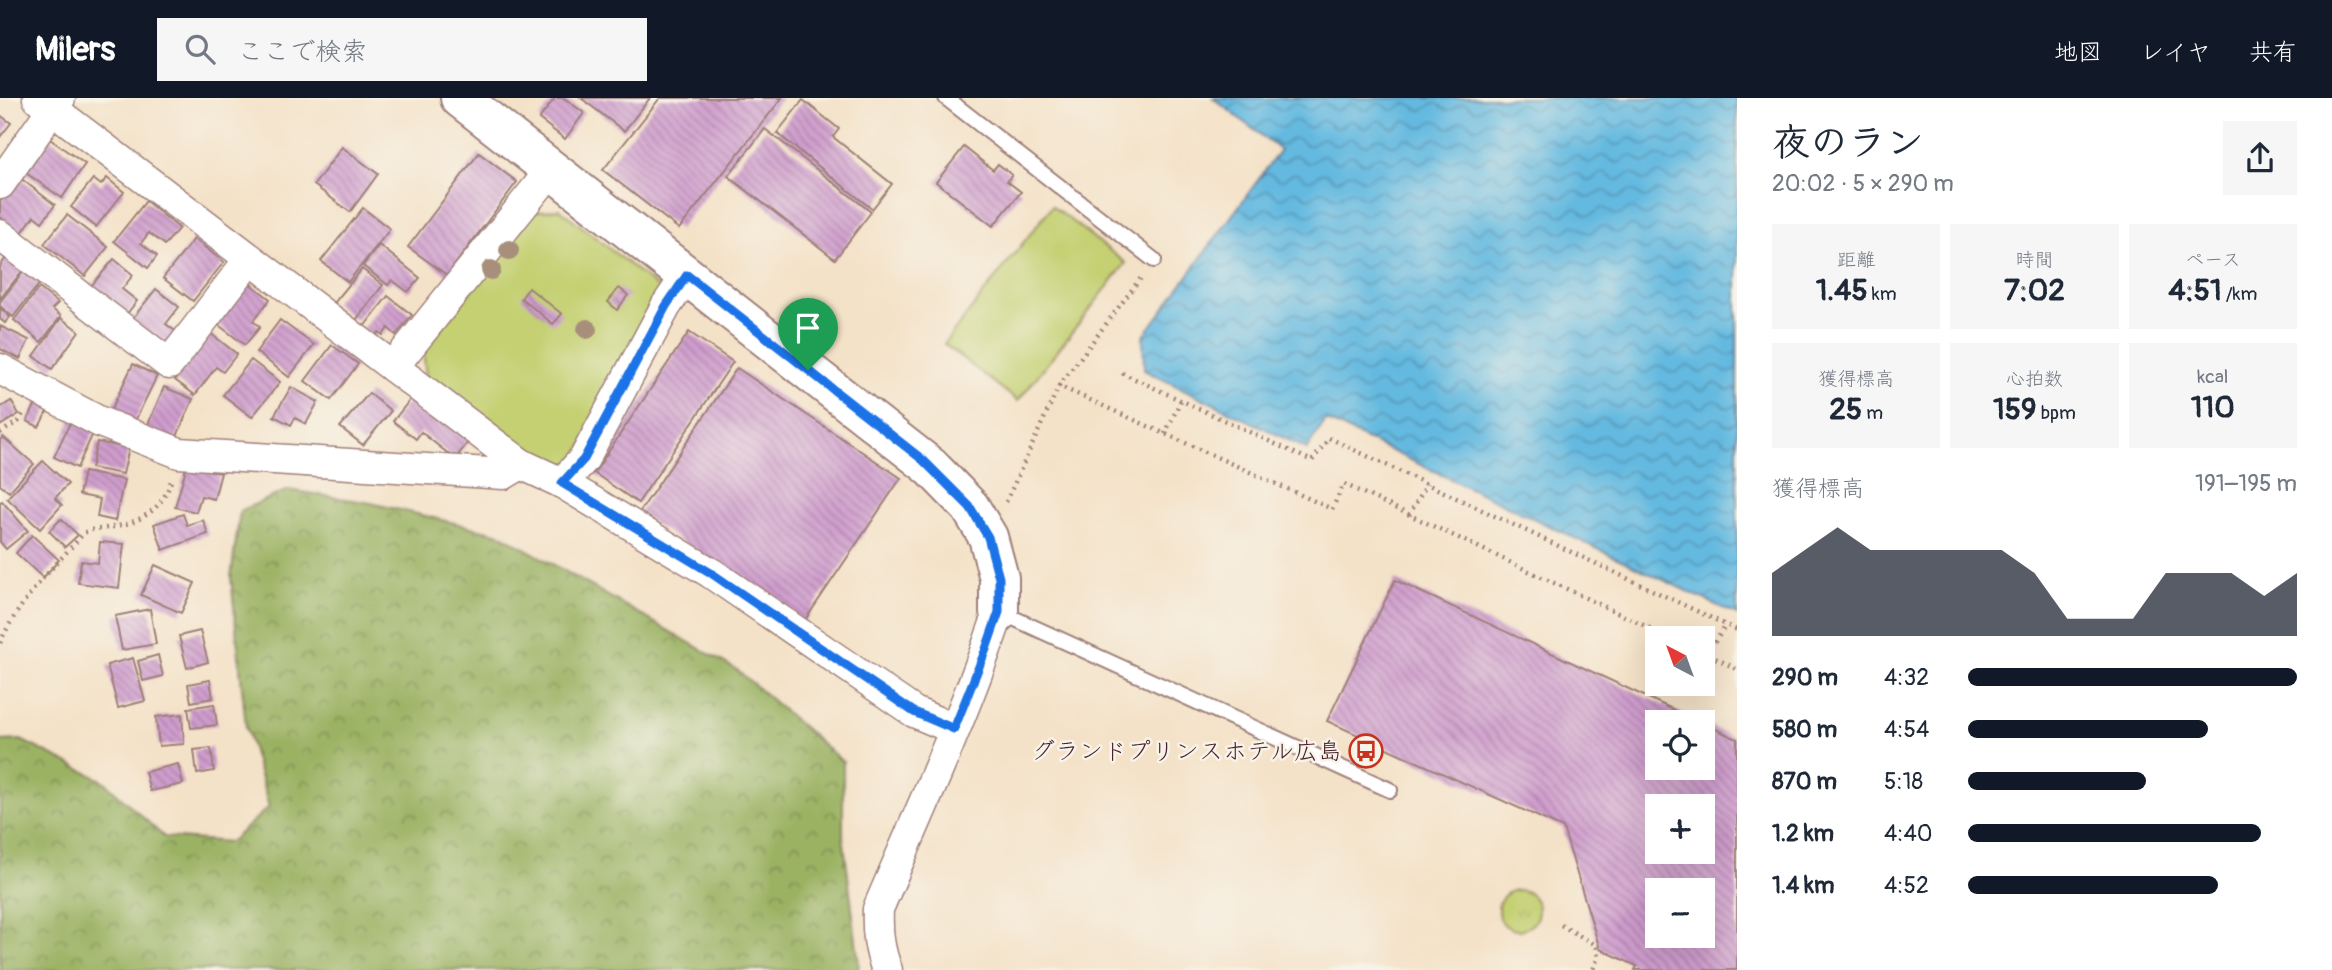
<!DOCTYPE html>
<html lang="ja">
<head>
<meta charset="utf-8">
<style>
  body { margin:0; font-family:Pangolin,"Klee One",sans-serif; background:#f6f6f7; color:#1f2937; height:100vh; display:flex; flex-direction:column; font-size:26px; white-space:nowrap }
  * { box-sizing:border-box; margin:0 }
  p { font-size:23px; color:#747a83 }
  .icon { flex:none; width:38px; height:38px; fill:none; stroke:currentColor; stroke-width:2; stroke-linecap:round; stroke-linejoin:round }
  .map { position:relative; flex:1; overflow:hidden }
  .side { display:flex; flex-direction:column; background:#fff; width:595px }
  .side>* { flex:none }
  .needle { width:46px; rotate:319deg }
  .tools { position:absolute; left:1645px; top:528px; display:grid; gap:14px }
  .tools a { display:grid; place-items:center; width:70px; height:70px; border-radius:0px; background:#fff; box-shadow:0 7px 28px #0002; font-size:35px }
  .pin { position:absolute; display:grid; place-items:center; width:60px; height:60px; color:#fff; margin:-72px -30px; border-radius:50% 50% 50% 0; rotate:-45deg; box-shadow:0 0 7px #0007 }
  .pin .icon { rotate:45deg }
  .round { display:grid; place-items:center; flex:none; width:74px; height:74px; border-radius:0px; background:#f6f6f7 }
  .overview { display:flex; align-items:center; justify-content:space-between; height:119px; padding:0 35px }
  h1 { font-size:38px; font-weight:700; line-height:52px }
  .stats { display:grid; grid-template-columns:repeat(3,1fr); gap:10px; height:119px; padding:7px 35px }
  .stats div { display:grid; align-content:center; border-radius:0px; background:#f6f6f7; text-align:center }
  .stats b { font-size:30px; font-weight:700 }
  .stats small { font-size:19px; font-weight:400 }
  .stats p { font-size:19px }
  .chart { height:196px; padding:14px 35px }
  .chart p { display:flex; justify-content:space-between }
  .chart svg { width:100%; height:126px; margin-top:7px; fill:#111827; opacity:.7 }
  ul { padding:0 35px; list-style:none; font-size:23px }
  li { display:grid; grid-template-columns:112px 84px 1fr; align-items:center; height:52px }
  li i { height:18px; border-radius:9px; background:#111827 }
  header { display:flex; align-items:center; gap:42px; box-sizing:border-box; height:98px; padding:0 35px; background:#111827; color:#fff }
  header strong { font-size:33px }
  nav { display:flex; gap:38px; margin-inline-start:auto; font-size:24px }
  .search { width:490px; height:63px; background:#f6f6f7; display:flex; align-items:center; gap:18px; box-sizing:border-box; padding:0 24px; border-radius:0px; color:#747a83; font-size:26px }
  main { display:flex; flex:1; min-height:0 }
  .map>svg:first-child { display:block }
</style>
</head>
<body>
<header>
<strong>Milers</strong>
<div class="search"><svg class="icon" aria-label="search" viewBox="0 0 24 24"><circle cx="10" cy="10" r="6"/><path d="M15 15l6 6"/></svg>ここで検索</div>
<nav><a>地図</a><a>レイヤ</a><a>共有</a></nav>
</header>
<main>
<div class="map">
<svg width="1737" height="872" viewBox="0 0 1737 872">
  <defs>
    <pattern id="grass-tufts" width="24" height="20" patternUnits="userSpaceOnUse" patternTransform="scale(1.75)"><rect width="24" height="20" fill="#c4d072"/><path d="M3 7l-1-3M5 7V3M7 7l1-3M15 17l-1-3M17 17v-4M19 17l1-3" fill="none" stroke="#aab263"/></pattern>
    <pattern id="forest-crowns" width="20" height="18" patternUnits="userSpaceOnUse" patternTransform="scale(1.75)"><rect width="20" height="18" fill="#9bb264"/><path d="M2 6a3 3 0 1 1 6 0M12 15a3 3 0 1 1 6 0" fill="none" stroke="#809053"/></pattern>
    <pattern id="water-waves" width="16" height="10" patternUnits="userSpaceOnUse" patternTransform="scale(1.75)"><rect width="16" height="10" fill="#64b9e0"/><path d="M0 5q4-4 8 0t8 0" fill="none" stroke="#5496b6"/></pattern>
    <pattern id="building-back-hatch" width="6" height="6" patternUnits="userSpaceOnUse" patternTransform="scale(1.75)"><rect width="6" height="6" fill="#cf9dcd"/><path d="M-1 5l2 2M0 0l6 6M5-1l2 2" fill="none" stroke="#aa7fa7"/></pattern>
  </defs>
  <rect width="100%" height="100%" fill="#f7f3e8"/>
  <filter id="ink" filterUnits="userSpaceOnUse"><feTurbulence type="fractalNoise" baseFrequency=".0143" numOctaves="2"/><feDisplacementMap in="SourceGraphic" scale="14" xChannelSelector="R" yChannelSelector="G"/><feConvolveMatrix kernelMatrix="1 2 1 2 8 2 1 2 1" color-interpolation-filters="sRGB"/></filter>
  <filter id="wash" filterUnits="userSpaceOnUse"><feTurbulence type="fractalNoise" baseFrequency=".00686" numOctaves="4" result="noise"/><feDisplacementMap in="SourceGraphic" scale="28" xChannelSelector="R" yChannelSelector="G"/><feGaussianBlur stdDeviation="1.57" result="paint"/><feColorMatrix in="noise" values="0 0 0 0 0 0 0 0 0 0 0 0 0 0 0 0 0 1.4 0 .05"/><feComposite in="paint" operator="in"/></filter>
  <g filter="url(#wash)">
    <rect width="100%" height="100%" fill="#f4e2c8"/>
    <circle fill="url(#grass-tufts)" stroke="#87784e" stroke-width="2" cx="1518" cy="812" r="20"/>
    <polygon fill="url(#forest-crowns)" stroke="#726848" stroke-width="2" points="288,392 371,405 500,436 737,572 843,664 843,737 859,867 857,872 0,872 0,643 21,642 104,683 164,739 230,744 269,709 246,629 231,479 240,413"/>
    <g fill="#c4d072" stroke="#87784e" stroke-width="2">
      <polygon points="1052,108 1126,165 1018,303 944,246"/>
      <polygon points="560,111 666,196 575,362 551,375 426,279 423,253 534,114"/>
    </g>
    <polygon fill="url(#water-waves)" stroke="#576c86" stroke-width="2" points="1213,0 1737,0 1737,517 1326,322 1307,351 1144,272 1143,239 1280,52"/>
    <g id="blocks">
      <g fill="url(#building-back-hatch)" fill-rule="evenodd">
        <polygon points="555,0 564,0 584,15 565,41 539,21"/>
        <polygon points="581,0 650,0 624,33"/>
        <polygon points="660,0 782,0 679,131 603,72"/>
        <polygon points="803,2 839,31 833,39 892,86 872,111 777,35"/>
        <polygon points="0,17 11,25 0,39"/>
        <polygon points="765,31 871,114 835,161 728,78"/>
        <polygon points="47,39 85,66 62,100 23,73"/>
        <polygon points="342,49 378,76 350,114 314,87"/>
        <polygon points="964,49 993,72 998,66 1012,77 1007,83 1021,94 993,128 936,84"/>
        <polygon points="479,55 517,84 447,177 408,149"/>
        <polygon points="19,79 55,107 42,124 34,118 21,136 0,119 0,104"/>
        <polygon points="107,80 124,94 96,129 71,109 93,81 101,87"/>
        <polygon points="146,103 179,130 165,147 149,135 141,145 157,158 148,170 114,143"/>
        <polygon points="363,110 390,131 348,184 321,163"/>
        <polygon points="67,117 108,149 85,178 44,146"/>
        <polygon points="194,141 224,164 193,203 163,180"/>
        <polygon points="379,147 420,180 408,194 392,182 388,187 363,168"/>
        <polygon points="6,160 23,172 0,201 0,168"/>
        <polygon points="114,161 133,177 122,191 137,203 122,222 86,194"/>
        <polygon points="362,171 383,187 356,222 334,205"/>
        <polygon points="24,173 40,185 13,219 0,208 0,204"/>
        <polygon points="248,184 270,201 253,223 260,229 245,247 216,225"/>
        <polygon points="39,190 58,205 52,211 61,218 41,244 14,222"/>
        <polygon points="529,190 562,216 553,226 521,200"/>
        <polygon points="619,190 628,197 617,212 608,204"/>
        <polygon points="156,191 179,209 166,226 179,236 166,252 129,225"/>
        <polygon points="388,198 412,217 396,237 388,230 383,237 379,234 375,239 363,230"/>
        <polygon points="0,210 10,219 5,225 0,221"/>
        <polygon points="61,220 79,233 52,271 34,258"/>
        <polygon points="280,222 314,247 289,279 256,254"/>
        <polygon points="0,228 29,242 20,261 0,251"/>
        <polygon points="689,234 733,264 638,405 594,375"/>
        <polygon points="210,235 237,256 223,274 216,269 195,297 175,282"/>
        <polygon points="332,247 358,266 331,302 305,283"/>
        <polygon points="251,262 280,284 252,319 223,297"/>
        <polygon points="133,266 157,278 133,327 109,316"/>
        <polygon points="737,270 901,380 803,525 639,415"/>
        <polygon points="164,289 193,301 175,343 146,331"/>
        <polygon points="291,289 318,304 306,326 295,320 291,327 274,318"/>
        <polygon points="369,295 391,313 363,347 340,329"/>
        <polygon points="40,298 52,304 39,329 27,323"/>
        <polygon points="413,298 469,343 455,361 421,334 416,341 393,323"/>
        <polygon points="11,303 19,316 0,328 0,310"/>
        <polygon points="74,316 97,327 77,370 54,359"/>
        <polygon points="3,339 34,366 9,394 0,387 0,342"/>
        <polygon points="97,344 129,350 123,376 91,370"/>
        <polygon points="43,363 68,386 55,400 62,407 40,431 7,400"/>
        <polygon points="187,367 221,375 214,401 201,398 196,414 175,409"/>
        <polygon points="84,374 124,382 115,423 97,419 100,401 79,397"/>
        <polygon points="2,403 28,433 6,451 0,444 0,404"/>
        <polygon points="183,416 187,427 203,422 208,436 163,452 154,426"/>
        <polygon points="61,421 78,437 65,449 49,433"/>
        <polygon points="32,437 59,462 43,480 16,455"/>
        <polygon points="100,444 124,446 119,490 78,485 81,463 98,465"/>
        <polygon points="155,467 195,485 181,515 141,497"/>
        <path d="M1395 482 1702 625H1657V670H1703V625L1737 641V872H1635L1637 868 1600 851 1563 730 1327 623ZM1657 709H1703V754H1657ZM1657 793H1703V838H1657Z"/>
        <polygon points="150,511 156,546 122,552 115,518"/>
        <polygon points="200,533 208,564 187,570 179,538"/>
        <polygon points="158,557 163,578 143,583 138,563"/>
        <polygon points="133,560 145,603 118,610 107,567"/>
        <polygon points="210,582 213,600 191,604 188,586"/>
        <polygon points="214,606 217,627 191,630 188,610"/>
        <polygon points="182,616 184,646 159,648 156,619"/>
        <polygon points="211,650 214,673 197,676 194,652"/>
        <polygon points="178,666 183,686 150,693 145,674"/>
      </g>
    </g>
  </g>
  <g filter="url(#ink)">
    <use href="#blocks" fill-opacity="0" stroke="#9f807a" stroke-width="2"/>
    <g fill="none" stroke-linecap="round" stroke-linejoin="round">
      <defs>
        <g id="lane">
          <polyline points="946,0 1154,162"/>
          <polyline points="1000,514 1390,692"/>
        </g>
        <g id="street">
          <polyline points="38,0 521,366 562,385 711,475 914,614 954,631"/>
          <polyline points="0,86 60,0"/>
          <polyline points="0,137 169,266 249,162"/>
          <polyline points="393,269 552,71"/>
          <polyline points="0,271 100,324 179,355 504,376 521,366"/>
          <polyline points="562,385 584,361 666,208 687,177"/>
          <path d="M887 872C879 851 877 834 878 811 920 713 965 615 999 514"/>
        </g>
        <polyline id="secondary" points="460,0 931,369 970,409 988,439 999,480 999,514"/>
      </defs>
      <use href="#lane" stroke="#9f807a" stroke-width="18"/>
      <use href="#street" stroke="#9f807a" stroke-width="33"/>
      <use href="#secondary" stroke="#9f807a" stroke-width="42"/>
      <g stroke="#9f807a" stroke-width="4.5" stroke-dasharray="2 5" stroke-linecap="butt">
        <polyline points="1122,275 1312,363 1329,340 1737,532"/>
        <polyline points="1059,288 1143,177"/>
        <polyline points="0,335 19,323 24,314"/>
        <polyline points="1165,336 1181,302"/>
        <polyline points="1006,404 1059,288 1332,411 1344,386 1673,541"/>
        <polyline points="1409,417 1427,386"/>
        <path d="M0 545C19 502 53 470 84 435L89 432C125 429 159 422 171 383"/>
        <polyline points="1703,554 1737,571"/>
        <polyline points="1707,556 1726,527"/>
        <polyline points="1561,827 1596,847 1598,859 1593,872"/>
      </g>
      <use href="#lane" stroke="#fff" stroke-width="14"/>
      <use href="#street" stroke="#fff" stroke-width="30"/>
      <use href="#secondary" stroke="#fff" stroke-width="38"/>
    </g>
    <g fill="#a78f7c">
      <circle cx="509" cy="152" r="10"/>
      <circle cx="491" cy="172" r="10"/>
      <circle cx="587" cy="231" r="10"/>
    </g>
  </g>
  <g fill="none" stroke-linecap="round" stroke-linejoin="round" filter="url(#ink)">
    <defs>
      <polygon id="route" points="687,177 923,362 970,409 988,439 999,480 999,514 986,551 954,631 914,614 711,475 562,385 584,361 666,208"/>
    </defs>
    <use href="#route" stroke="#fff" stroke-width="14"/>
    <use href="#route" stroke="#1a73e8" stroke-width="9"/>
  </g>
  <defs>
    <symbol id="bus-ring" viewBox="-11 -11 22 22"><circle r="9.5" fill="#f7f3e8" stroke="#c8321e" stroke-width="1.5"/><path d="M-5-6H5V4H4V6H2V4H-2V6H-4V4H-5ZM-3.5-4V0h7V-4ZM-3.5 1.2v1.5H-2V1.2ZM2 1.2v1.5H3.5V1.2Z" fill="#c8321e"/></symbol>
  </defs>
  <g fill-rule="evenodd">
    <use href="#bus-ring" x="1347" y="634" width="38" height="38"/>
  </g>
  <g text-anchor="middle" stroke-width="5" stroke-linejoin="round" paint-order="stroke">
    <g font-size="24" fill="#4a1f2b" stroke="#f7f3e8" text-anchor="end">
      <text x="1342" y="661">グランドプリンスホテル広島</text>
    </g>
  </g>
</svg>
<div class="tools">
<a><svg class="needle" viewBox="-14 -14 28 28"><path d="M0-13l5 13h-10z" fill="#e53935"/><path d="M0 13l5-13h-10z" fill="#747a83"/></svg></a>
<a><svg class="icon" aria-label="locate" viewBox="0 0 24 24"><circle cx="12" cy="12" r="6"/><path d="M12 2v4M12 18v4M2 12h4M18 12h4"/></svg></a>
<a>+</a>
<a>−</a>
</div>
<div class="pin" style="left:808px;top:272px;background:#1e9e55"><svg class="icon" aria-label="arrive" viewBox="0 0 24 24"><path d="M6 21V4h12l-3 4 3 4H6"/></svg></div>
</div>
<section class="side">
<div class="overview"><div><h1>夜のラン</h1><p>20:02 · 5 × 290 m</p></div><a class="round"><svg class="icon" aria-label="share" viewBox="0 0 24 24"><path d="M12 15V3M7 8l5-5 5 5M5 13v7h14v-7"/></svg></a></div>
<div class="stats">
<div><p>距離</p><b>1.45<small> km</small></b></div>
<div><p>時間</p><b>7:02</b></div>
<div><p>ペース</p><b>4:51<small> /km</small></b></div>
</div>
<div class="stats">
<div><p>獲得標高</p><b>25<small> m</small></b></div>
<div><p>心拍数</p><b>159<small> bpm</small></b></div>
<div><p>kcal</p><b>110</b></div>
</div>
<div class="chart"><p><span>獲得標高</span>191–195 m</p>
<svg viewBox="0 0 160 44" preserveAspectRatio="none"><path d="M0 44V22L10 14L20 6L30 14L40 14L50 14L60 14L70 14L80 22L90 38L100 38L110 38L120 22L130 22L140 22L150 30L160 22V44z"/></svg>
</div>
<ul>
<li><b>290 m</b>4:32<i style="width:100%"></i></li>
<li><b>580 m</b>4:54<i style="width:73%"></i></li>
<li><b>870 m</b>5:18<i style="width:54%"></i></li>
<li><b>1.2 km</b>4:40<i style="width:89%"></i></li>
<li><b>1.4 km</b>4:52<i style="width:76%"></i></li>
</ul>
</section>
</main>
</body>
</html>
